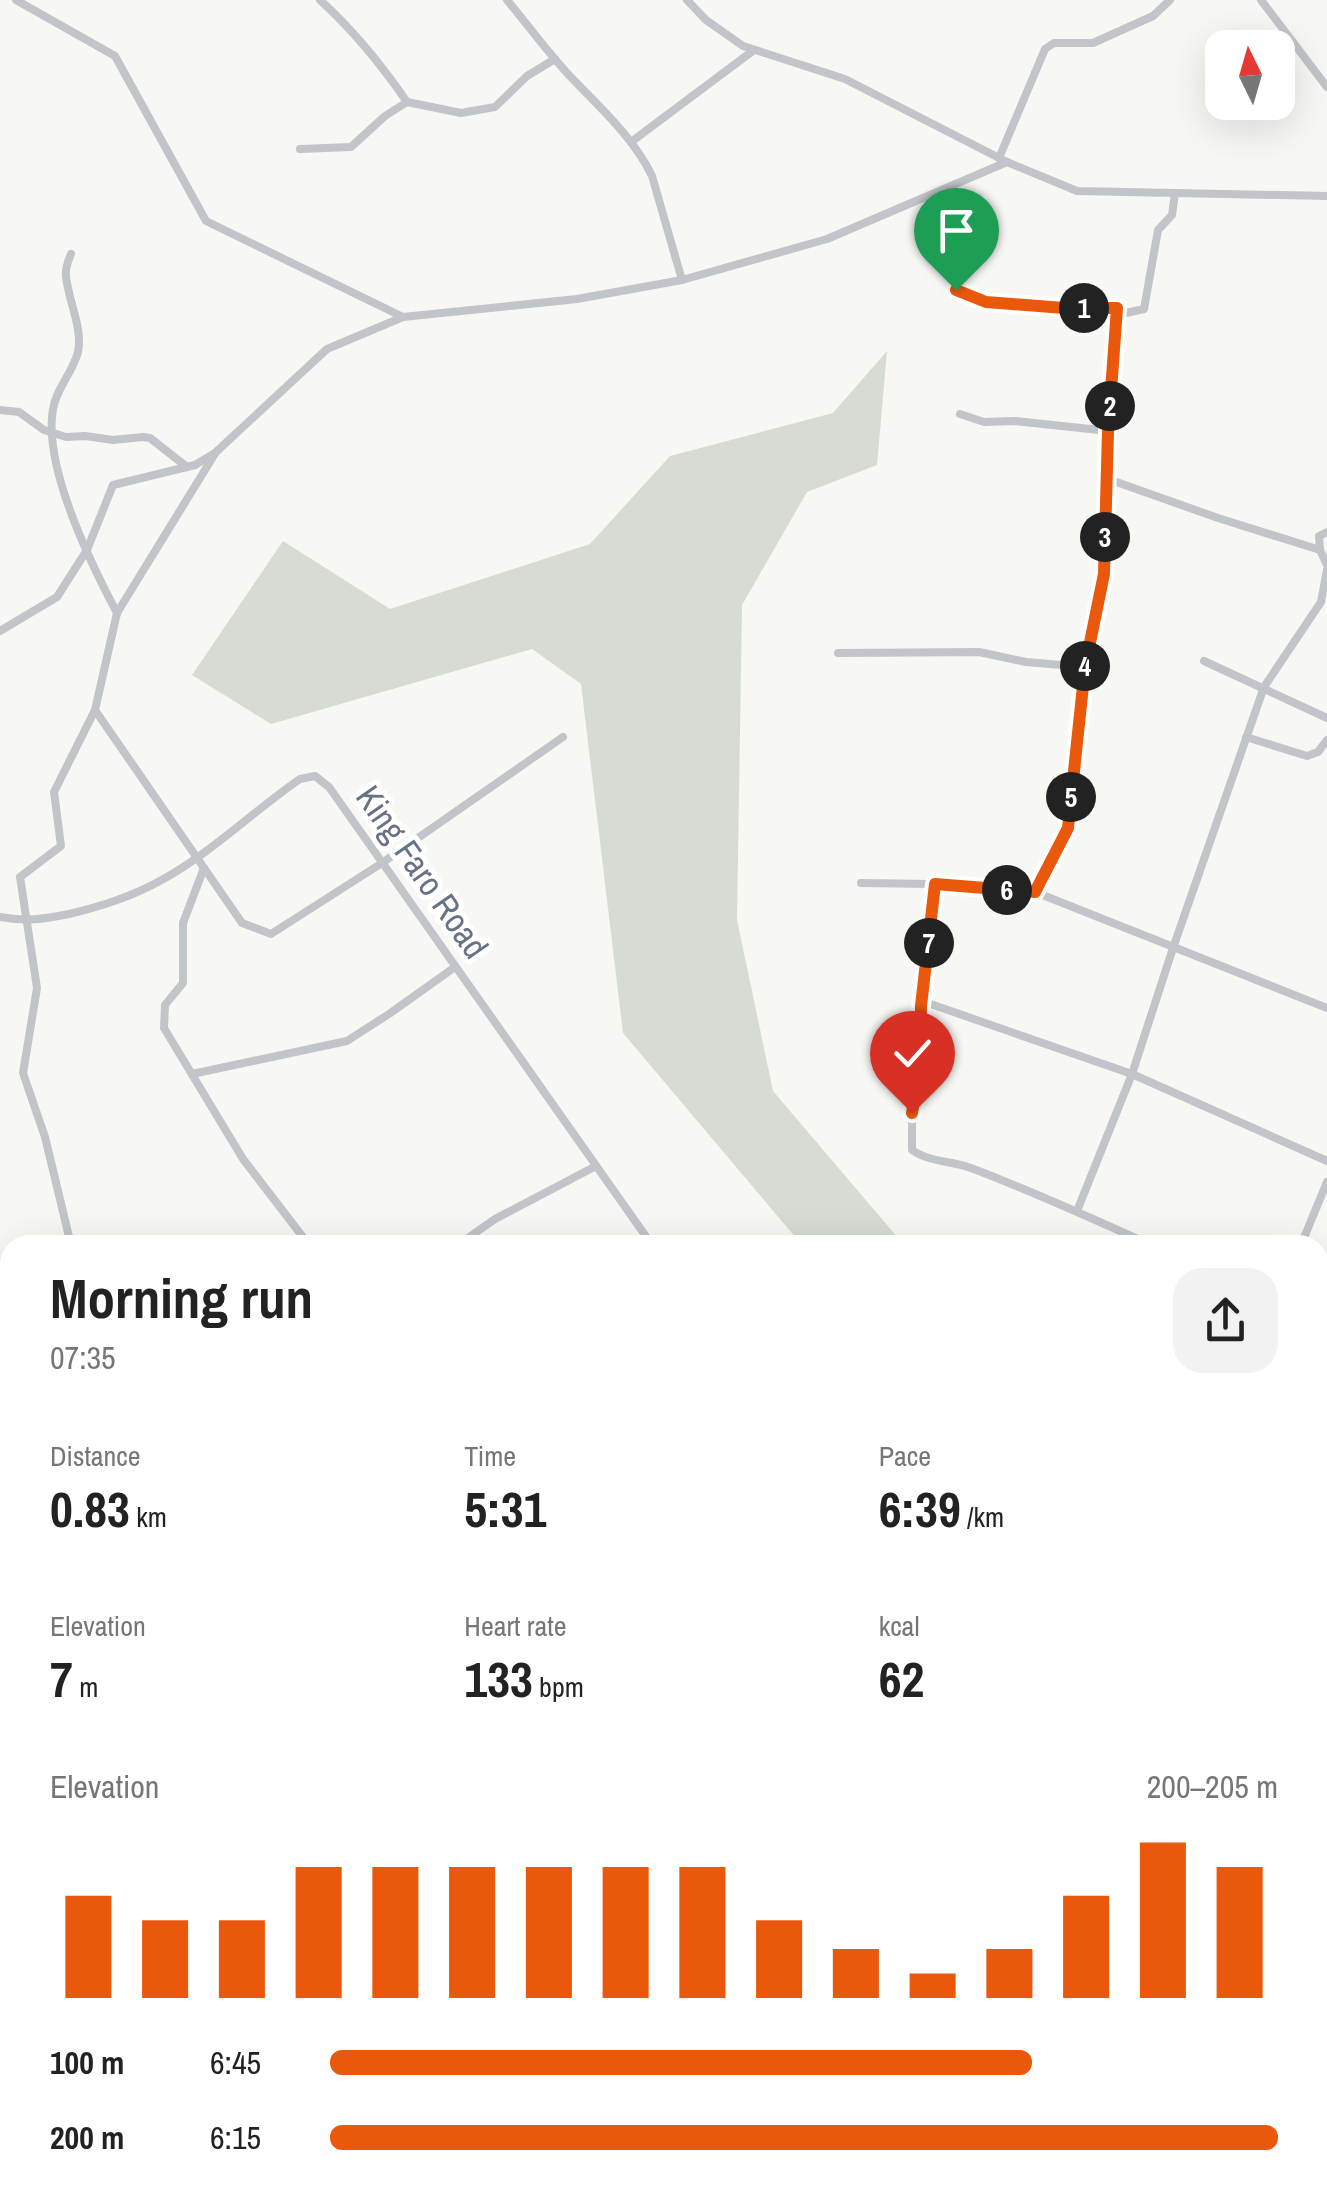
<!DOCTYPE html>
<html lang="en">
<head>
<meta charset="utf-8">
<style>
  body { margin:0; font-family:"Archivo Narrow",sans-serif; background:#f2f2f2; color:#222; height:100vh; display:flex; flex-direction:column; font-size:38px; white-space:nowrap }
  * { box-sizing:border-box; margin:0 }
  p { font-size:32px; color:#767676 }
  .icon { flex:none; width:55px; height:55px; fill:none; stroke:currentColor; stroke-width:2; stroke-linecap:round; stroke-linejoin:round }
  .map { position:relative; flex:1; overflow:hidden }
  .sheet { position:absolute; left:0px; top:1235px; width:1328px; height:960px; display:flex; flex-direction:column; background:#fff; border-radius:30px 30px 0 0; box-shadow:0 10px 40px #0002 }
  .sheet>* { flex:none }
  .needle { width:65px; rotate:355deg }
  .fabs { position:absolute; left:1205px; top:30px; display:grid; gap:20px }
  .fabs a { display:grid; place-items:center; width:90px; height:90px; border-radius:20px; background:#fff; box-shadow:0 10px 40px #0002; font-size:50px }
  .pin { position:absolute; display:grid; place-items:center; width:85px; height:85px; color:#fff; margin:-102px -42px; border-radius:50% 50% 50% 0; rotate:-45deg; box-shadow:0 0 10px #0007 }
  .pin .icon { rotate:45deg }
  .km { position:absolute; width:50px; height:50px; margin:-25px; border-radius:50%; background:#222; color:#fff; font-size:28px; line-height:50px; text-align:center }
  .round { display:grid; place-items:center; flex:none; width:105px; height:105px; border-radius:30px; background:#f2f2f2 }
  .headline { display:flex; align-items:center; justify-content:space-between; height:170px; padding:0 50px }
  h1 { font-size:55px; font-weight:800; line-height:75px }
  .figures { display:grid; grid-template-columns:repeat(3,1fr); gap:15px; height:170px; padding:10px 50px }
  .figures div { display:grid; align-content:center }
  .figures b { font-size:50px; font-weight:800 }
  .figures small { font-size:28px; font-weight:400 }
  .figures p { font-size:28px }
  .chart { height:280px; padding:20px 50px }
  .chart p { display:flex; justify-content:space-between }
  .chart svg { width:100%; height:180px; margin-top:10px; stroke:#ea580c; stroke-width:6 }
  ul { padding:0 50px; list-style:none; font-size:32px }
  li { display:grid; grid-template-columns:160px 120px 1fr; align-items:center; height:75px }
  li i { height:25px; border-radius:12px; background:#ea580c }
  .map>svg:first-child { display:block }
</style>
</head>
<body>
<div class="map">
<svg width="1327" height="2195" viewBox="0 0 1327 2195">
  <rect width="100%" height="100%" fill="#f7f7f4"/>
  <g fill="#d6dcd4">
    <polygon points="887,351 877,465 807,492 742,605 737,920 773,1091 904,1245 802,1245 623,1033 581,684 532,649 271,724 192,675 283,541 390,609 590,544 670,456 833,413"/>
    <polygon points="0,1318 10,1323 10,1538 8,1535 0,1538 0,1403 10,1387 0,1359"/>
    <polygon points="1318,1627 1327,1633 1327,1741 1318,1735"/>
    <path d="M10 1895V2085C0 2037 0 1950 0 1897Z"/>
    <polygon points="423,2185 644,2185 645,2195 423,2195"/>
    <polygon points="792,2185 1293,2185 1298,2195 806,2195"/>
  </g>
  <polygon fill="#bbc4ca" points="0,2001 3,2066 10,2085 10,2132 0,2128"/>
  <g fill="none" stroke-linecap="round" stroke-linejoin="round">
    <g stroke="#c1c4c8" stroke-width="8">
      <polyline points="16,0 115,56 206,221 403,317"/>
      <path d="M320 0C354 31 381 64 407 102"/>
      <path d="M507 0C527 24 546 50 567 73 597 105 633 136 652 176L682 280"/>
      <polyline points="687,0 706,20 743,46 845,79 1007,162 1077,191 1327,196"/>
      <polyline points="1261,0 1327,87"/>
      <polyline points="631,142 754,50"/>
      <polyline points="300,149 351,147 385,116 407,102 461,113 495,107 527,76 555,59"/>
      <polyline points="999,158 1045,49 1054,43 1093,43 1153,16 1170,0"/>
      <path d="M71 254C68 261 65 269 66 276 68 300 83 328 78 352 73 372 56 389 53 409 43 466 90 562 117 613"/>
      <polyline points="956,289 986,302 1064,308 1117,308 1109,431 1103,575 1085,667 1068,828 1035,892"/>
      <polyline points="1117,315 1144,309 1158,230 1172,215 1175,193"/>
      <polyline points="0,410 19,412 44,430 66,437 85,436 113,440 143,437 150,438 187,467"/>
      <polyline points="960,414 984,422 1015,421 1109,431"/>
      <polyline points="1108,479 1218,518 1320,550"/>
      <polyline points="1327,532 1319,536 1320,550 1327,565"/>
      <polyline points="0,631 57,597 87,550 113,485 195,465 215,453"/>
      <polyline points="838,653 979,652 1026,662 1085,667"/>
      <polyline points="1204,661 1327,718"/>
      <polyline points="563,737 382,863 271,934 242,923 95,710 117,613 216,452 327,349 403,317 577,299 682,280 827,239 1007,162"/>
      <polyline points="1246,737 1307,756 1318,752 1327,740"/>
      <polyline points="204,868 183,923 183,983 165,1005 164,1028 243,1159 309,1245"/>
      <polyline points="861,883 930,884 1035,892 1327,1008"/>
      <path d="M935 884 921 1006 920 1068 912 1113V1150C929 1162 952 1161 971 1168 1032 1191 1091 1218 1151 1245"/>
      <path d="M0 917C24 922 44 919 69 914 99 907 128 898 156 883 208 856 252 812 300 779L315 776 329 787 652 1245"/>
      <polyline points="922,1001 1132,1074 1327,1161"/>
      <polyline points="192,1074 347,1041 389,1014 455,967"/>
      <polyline points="1077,1211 1132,1074 1173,948 1264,687 1321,602 1327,570"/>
      <polyline points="71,1245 45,1137 23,1073 37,988 20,877 61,846 54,792 95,710"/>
      <polyline points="458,1245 495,1219 596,1166"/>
      <polyline points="1301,1245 1327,1182"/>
      <polyline points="1318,1457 1327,1461"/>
      <polyline points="1318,1907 1327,1921"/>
    </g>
  </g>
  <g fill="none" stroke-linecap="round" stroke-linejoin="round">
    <defs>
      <polyline id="route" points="912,1113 920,1068 921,1006 935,884 1035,892 1068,828 1085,667 1104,574 1108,432 1117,308 1064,308 986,302 956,290"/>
    </defs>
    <use href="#route" stroke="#fff" stroke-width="20"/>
    <use href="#route" stroke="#ea580c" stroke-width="12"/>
  </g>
  <g text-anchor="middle" stroke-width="10" stroke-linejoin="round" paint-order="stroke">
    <g font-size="35" fill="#677384" stroke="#fff">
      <text transform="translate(422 872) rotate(55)" y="12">King Faro Road</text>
    </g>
  </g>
</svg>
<div class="fabs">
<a><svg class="needle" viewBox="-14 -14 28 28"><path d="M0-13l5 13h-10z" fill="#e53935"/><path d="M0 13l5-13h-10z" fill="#767676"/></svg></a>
</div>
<div class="pin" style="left:956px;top:290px;background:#1e9e55"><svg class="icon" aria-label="arrive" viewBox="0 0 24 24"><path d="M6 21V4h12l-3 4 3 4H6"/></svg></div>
<div class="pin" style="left:912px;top:1113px;background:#d93025"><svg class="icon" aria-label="check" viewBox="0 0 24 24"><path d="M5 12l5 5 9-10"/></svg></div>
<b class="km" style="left:1084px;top:308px">1</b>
<b class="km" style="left:1110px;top:406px">2</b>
<b class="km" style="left:1105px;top:537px">3</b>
<b class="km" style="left:1085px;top:666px">4</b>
<b class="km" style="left:1071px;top:797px">5</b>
<b class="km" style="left:1007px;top:890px">6</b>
<b class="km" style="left:929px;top:943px">7</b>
<section class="sheet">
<div class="headline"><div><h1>Morning run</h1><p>07:35</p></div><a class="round"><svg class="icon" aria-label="share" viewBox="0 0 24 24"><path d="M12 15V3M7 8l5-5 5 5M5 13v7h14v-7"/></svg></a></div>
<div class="figures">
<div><p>Distance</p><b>0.83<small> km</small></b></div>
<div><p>Time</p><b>5:31</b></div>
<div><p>Pace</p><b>6:39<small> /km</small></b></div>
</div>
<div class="figures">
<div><p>Elevation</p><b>7<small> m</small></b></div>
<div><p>Heart rate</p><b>133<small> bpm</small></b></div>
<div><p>kcal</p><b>62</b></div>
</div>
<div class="chart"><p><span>Elevation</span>200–205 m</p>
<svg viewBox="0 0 160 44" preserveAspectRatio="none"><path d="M5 44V19M15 44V25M25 44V25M35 44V12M45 44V12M55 44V12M65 44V12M75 44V12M85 44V12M95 44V25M105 44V32M115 44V38M125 44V32M135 44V19M145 44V6M155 44V12"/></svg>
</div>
<ul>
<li><b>100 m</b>6:45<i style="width:74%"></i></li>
<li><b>200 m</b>6:15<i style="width:100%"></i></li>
</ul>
</section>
</div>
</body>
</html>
